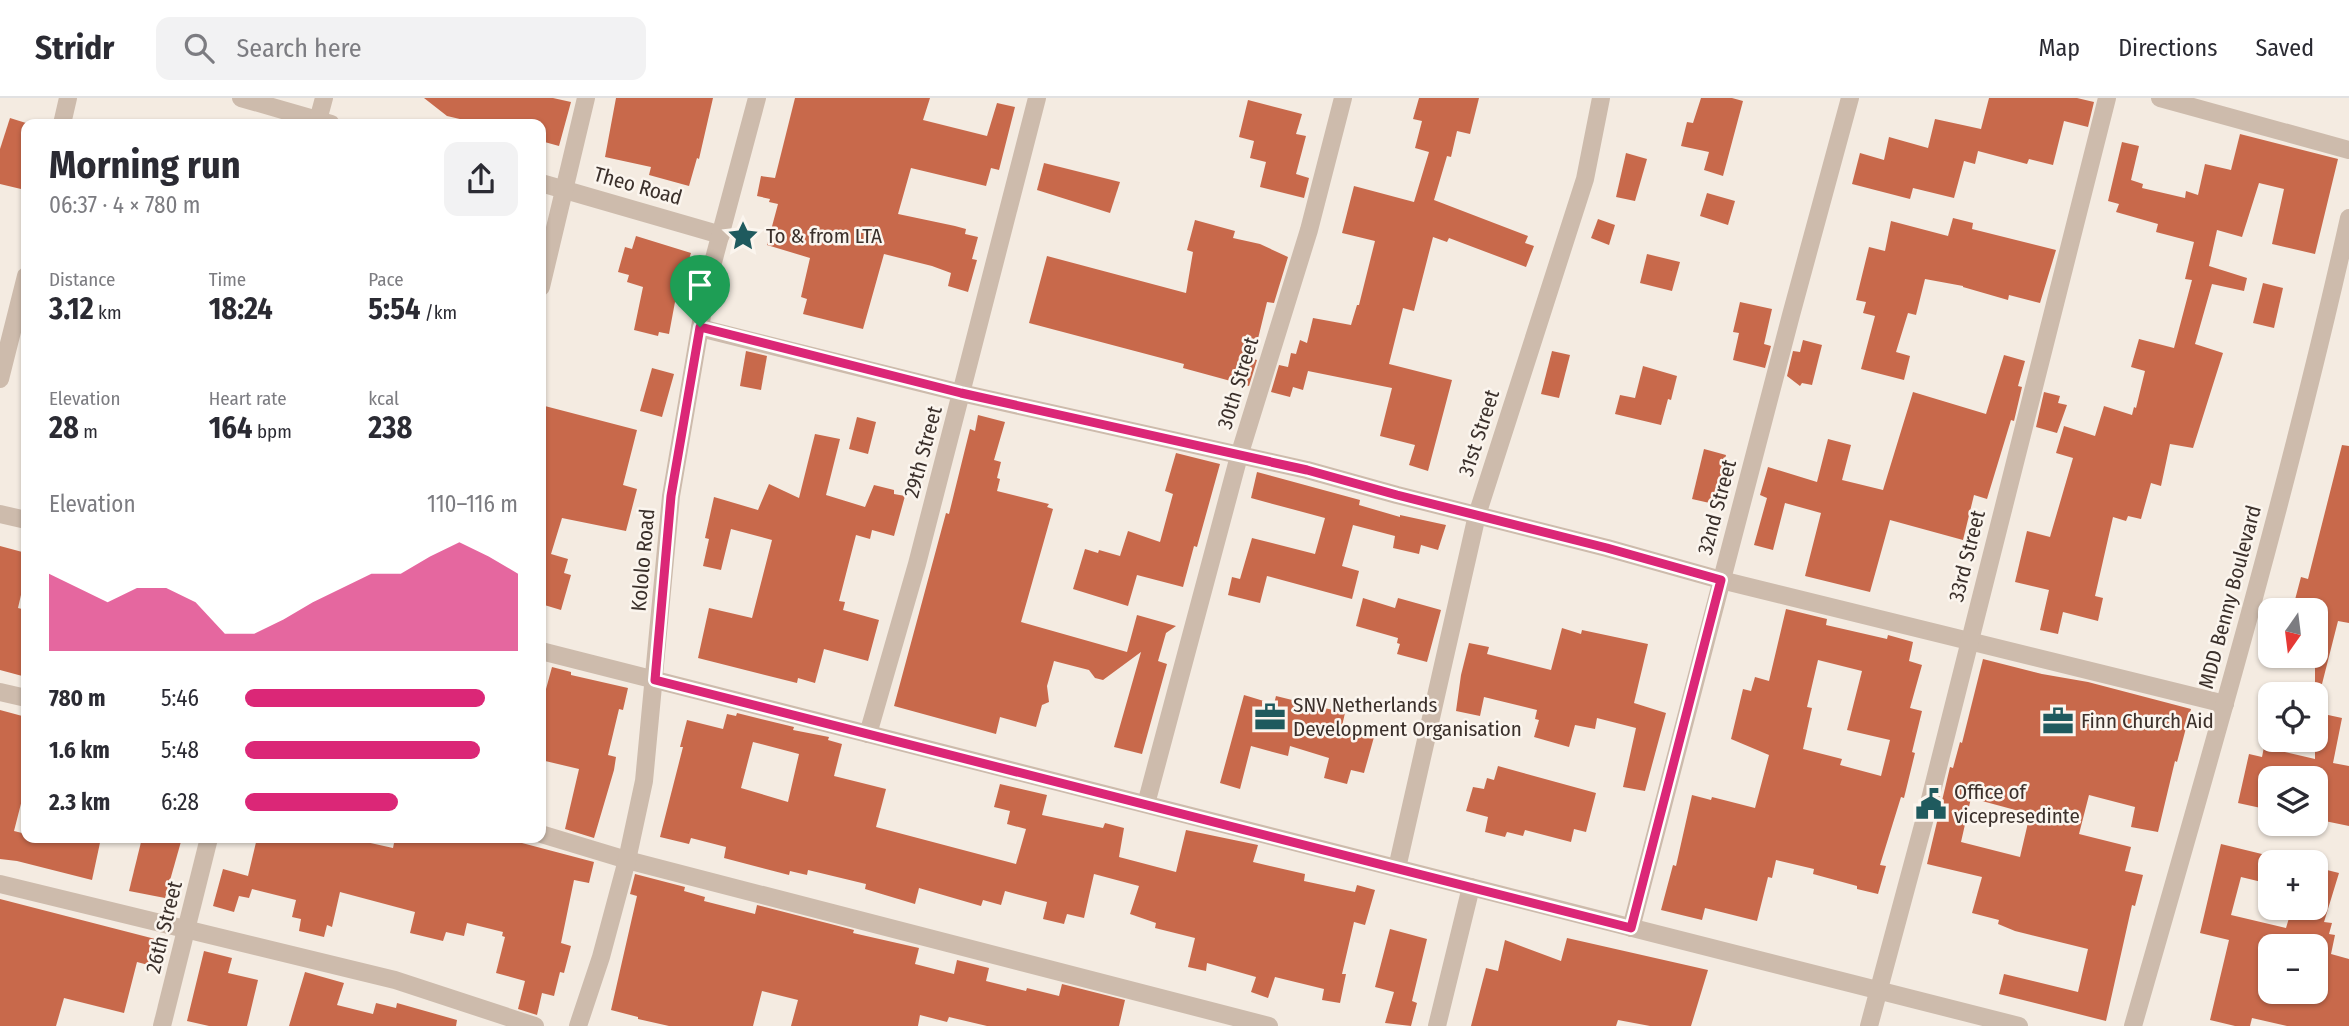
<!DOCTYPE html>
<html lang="en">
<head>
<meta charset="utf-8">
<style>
  body { margin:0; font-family:"Fira Sans Condensed",sans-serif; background:#f2f2f3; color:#2b2b33; height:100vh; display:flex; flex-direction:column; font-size:26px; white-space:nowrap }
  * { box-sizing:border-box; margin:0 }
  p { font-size:23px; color:#7c7c81 }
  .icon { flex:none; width:38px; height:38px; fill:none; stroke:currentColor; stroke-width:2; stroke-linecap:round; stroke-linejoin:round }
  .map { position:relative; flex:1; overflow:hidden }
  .panel { position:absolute; left:21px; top:21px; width:525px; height:724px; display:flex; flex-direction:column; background:#fff; border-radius:14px; box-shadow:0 2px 5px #0004 }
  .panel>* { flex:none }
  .needle { width:46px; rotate:194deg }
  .controls { position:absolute; left:2258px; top:500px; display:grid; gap:14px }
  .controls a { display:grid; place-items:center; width:70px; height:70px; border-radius:14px; background:#fff; box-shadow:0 2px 5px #0004; font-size:35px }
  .pin { position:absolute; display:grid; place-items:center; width:60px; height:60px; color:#fff; margin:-72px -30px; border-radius:50% 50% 50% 0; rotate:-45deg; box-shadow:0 0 7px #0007 }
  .pin .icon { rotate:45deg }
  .round { display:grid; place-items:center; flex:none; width:74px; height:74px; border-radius:14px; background:#f2f2f3 }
  .overview { display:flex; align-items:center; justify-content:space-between; height:119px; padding:0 28px }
  h1 { font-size:38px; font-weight:700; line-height:52px }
  .figures { display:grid; grid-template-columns:repeat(3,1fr); gap:10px; height:119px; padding:7px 28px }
  .figures div { display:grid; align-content:center }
  .figures b { font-size:30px; font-weight:700 }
  .figures small { font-size:19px; font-weight:400 }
  .figures p { font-size:19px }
  .chart { height:196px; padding:14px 28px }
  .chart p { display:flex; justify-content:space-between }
  .chart svg { width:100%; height:126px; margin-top:7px; fill:#db2777; opacity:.7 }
  ul { padding:0 28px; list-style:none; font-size:23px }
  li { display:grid; grid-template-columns:112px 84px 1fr; align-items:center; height:52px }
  li i { height:18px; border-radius:9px; background:#db2777 }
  header { display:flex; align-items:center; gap:42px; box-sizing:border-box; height:98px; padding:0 35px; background:#fff; border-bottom:2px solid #e1e1e2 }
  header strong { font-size:33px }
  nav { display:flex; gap:38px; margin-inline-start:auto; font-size:24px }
  .search { width:490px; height:63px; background:#f2f2f3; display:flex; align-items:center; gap:18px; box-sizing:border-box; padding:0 24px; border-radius:14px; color:#7c7c81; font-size:26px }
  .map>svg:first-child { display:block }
</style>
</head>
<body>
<header>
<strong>Stridr</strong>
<div class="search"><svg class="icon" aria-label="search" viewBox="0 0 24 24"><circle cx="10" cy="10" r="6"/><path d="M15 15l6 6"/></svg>Search here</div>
<nav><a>Map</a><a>Directions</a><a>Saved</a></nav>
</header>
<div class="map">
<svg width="2349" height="928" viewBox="0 0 2349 928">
  <rect width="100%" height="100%" fill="#f4ebe1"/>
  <g fill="#c8694b" fill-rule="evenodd">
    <polygon points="424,0 553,0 571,4 559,48 541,43 541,26 481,26 447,18"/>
    <polygon points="616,0 713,0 699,61 697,60 689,88 649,77 651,69 605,59"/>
    <polygon points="795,0 930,0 923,22 987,38 997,5 1015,9 999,72 991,70 986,88 911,70 898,116 955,128 966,131 965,136 978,139 972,161 977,162 968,194 948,188 951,175 932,168 884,156 863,231 803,216 807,201 801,199 810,160 767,147 778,106 769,104 770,101 757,98 761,78 775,80"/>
    <polygon points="1419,0 1479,0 1470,36 1457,33 1451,59 1447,58 1434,102 1528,138 1525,145 1534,148 1526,169 1449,140 1447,144 1433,139 1414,213 1403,210 1389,266 1452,282 1428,373 1409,367 1415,347 1380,338 1392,290 1308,273 1303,292 1293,289 1290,299 1271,294 1279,267 1288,269 1291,255 1296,256 1300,242 1307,245 1313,220 1351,227 1357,207 1359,207 1375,143 1342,135 1354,88 1414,104 1429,54 1415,50 1422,23 1413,21"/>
    <polygon points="1701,0 1732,0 1743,3 1723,78 1704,72 1709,54 1681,48 1687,24 1693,25"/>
    <polygon points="1989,0 2077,0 2094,4 2088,29 2064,23 2053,67 2029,61 2027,66 1978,53 1975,66 1964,63 1954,100 1913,90 1910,101 1852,86 1860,55 1884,62 1889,39 1928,50 1935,21 1981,31"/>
    <polygon points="1248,2 1302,16 1296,36 1306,38 1296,76 1309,80 1304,100 1260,89 1266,64 1250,60 1254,43 1239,39"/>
    <polygon points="10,20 26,25 26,73 21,91 0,86 0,51"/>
    <polygon points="2240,36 2338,61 2315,156 2272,146 2284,91 2259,85 2242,139 2217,132 2209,168 2247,180 2244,193 2212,186 2195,246 2223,255 2193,350 2170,346 2161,388 2151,385 2141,421 2128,418 2126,423 2113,419 2095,498 2103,500 2098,523 2063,514 2058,536 2040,532 2049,492 2015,484 2027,433 2050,439 2073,360 2056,355 2064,328 2095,338 2104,308 2132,317 2134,309 2136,310 2145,273 2131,269 2139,241 2174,250 2192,182 2185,181 2194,144 2156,134 2158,126 2116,114 2119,106 2108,103 2122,44 2139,48 2131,82 2143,86 2142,90 2185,100 2186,93 2198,97 2205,66 2231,72"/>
    <polygon points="1626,55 1647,61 1635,103 1616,99"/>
    <polygon points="1044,65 1120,84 1110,115 1037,92"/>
    <polygon points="1707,95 1735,103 1728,127 1700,118"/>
    <polygon points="1953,120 1973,125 1972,131 2056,152 2040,205 2009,197 2008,202 1963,189 1963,188 1925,181 1916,217 1908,215 1896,254 1910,258 1904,282 1861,271 1875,218 1863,215 1866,204 1856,202 1869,149 1885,153 1891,123 1948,138"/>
    <polygon points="1598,121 1615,127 1609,147 1591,140"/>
    <polygon points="1195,122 1235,133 1233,140 1260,146 1288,159 1274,205 1267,204 1253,261 1257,262 1249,288 1183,270 1184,266 1029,225 1047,158 1186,195 1193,154 1187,152"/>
    <polygon points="636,138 691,155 675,204 669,236 659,234 658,238 634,232 643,189 627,184 629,177 618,174 625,149 632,151"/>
    <polygon points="1647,156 1680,164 1672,193 1640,185"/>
    <polygon points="2263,185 2283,190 2274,230 2253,225"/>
    <polygon points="1740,204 1772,211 1764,246 1771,248 1765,270 1733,262 1739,235 1733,234"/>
    <polygon points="1803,242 1822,247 1812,287 1802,285 1800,288 1787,278 1793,253 1800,254"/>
    <polygon points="746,253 767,258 761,292 740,288"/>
    <polygon points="1552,253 1570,257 1559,300 1541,296"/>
    <polygon points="2004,257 2025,263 2018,288 2022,289 2014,323 2011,322 1987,401 1974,397 1963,442 1890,422 1870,494 1805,478 1821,415 1785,405 1773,452 1754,447 1767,400 1760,397 1768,369 1817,384 1828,341 1851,347 1842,382 1883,392 1913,294 1986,316"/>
    <polygon points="1643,268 1677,278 1671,302 1668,301 1661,327 1615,316 1620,297 1635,300"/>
    <polygon points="652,270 674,276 662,319 640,313"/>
    <polygon points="2044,294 2060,298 2058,305 2067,307 2057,335 2036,329"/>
    <polygon points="541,307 637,332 623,387 637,391 626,433 562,420 551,456 568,461 564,475 571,477 561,512 541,506 541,429 546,411 541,410"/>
    <polygon points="978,317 1005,324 994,362 1001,364 997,380 1000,381 997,393 1049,406 1047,409 1053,411 1021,524 1127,554 1137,517 1176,528 1166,535 1158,563 1167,566 1142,656 1114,649 1141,554 1103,582 1095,580 1089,572 1054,563 1047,588 1049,604 1042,607 1036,629 1000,619 996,636 894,608 946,415 949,416 970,331 975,333"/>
    <polygon points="857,319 876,324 868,356 849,351"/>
    <polygon points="815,336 840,341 826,397 865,409 874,387 894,392 894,396 905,398 894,438 872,432 870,441 856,437 839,503 845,504 843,512 879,522 868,563 824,551 815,585 798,580 797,585 698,560 709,510 752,520 772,442 731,431 721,472 703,468 709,441 705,440 714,399 758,412 769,386 799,400"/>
    <polygon points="2342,347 2349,348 2349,525 2338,523 2322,586 2315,585 2315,513 2292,513 2301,479 2308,481"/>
    <polygon points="1704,351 1726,357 1714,406 1692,401"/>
    <polygon points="1176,355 1220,366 1197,449 1194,448 1183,489 1137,477 1128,508 1073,491 1085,451 1098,455 1099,452 1120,458 1128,433 1160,444 1173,396 1165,393"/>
    <polygon points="1257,374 1360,402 1359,407 1400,419 1400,417 1446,427 1438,452 1421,447 1419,456 1393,450 1395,438 1353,427 1342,468 1359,473 1352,501 1267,478 1260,505 1228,497 1232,479 1240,481 1252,440 1315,456 1325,420 1251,400"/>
    <polygon points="0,448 26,455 26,475 18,510 26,512 26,579 0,572"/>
    <polygon points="1363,500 1395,510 1398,500 1441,512 1427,564 1397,556 1400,546 1397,545 1398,540 1356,528"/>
    <path d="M1786 511 1827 521 1826 527 1887 541 1888 537 1913 544 1909 563 1922 567 1910 610 1922 613 1912 654 1915 655 1904 700 1901 699 1880 767 1886 768 1878 796 1857 791V788L1813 776 1814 771 1776 762 1772 780 1768 779 1757 823 1705 810 1702 822 1661 812 1673 767 1676 768 1692 697 1711 702 1712 699 1755 710 1769 657 1731 641 1743 591 1751 593 1755 579 1769 583ZM1818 562 1862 573 1847 632 1890 642 1881 678 1840 667 1842 661 1803 651 1812 610 1807 609Z"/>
    <polygon points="1562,530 1581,536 1582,532 1648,546 1634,605 1666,615 1645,693 1623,689 1636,630 1597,620 1595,631 1575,627 1569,649 1534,639 1539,622 1535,621 1537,612 1484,599 1480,618 1456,613 1461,577 1469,545 1489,549 1487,556 1551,572"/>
    <path d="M1983 561 2042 576 2088 584 2191 611 2177 664 2175 663 2158 734 2131 729 2135 709 2089 697 2079 736 2131 749 2125 773 2143 777 2135 808 2132 807 2106 923 1999 896 2004 876 2078 894 2088 851 2015 833 1998 826 1999 822 1972 815 1982 779 1927 766 1950 669 1953 670 1960 644 1962 645ZM1971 700 2030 716 2020 759 1961 744Z"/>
    <polygon points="552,569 571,574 571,577 628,590 623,612 619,611 608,657 616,659 614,672 594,740 565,731 579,671 541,662 541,590 546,591"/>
    <polygon points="1244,597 1274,606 1276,598 1345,615 1342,628 1356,632 1356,634 1374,639 1364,675 1351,672 1347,686 1324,680 1329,660 1290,648 1288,658 1251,648 1240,691 1220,685"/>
    <polygon points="0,612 26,619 26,686 14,733 26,736 26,740 101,740 92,782 17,763 0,761"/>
    <path d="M737 615 794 629 793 632 829 639 828 642 842 646 834 678 886 691 876 729 1016 766 1026 731 1007 726 1010 713 994 709 1000 686 1047 697 1042 717 1103 730 1105 725 1124 730 1119 759 1176 774 1186 732 1258 747 1253 764 1305 776 1304 783 1355 794 1357 787 1375 792 1365 827 1354 824 1342 876H1346L1340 905 1322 902 1324 891 1275 879 1268 900 1251 894 1256 879 1207 865 1206 873 1188 869 1195 840 1155 830 1156 825 1130 816 1139 788 1094 776 1084 820 1067 816 1064 826 1043 821 1047 804 1005 793 1001 807 983 802 981 808 919 790 915 806 865 791 866 786 808 772 807 777 790 773 789 777 724 760 726 749 691 740 689 746 660 739 683 649H680L687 622 723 631 727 616 736 618ZM753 644 799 656 788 704 741 690Z"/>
    <polygon points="2319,615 2342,620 2333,665 2349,668 2349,728 2315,721 2315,681 2270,681 2270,712 2238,705 2249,656 2262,659 2264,649 2315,661 2315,629"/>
    <polygon points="1498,668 1596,695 1586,734 1574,731 1571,744 1525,732 1523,738 1507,734 1505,739 1485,734 1488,719 1466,713 1473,689 1484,691 1487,680 1494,682"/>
    <polygon points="142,740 182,740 165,800 129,793"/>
    <polygon points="257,740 348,740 393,750 395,740 513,740 522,743 522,745 594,764 589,785 574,782 561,845 571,848 564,875 560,874 554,898 542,895 537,917 518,911 525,883 496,875 505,839 502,838 503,834 467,825 464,838 446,834 443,843 410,835 415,814 340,794 332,829 327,827 324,839 299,833 301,821 292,819 296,802 252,791 249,800 239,798 234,814 213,808 223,771 248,778"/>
    <path d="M2221 746 2270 758V786L2241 779 2231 817 2286 830 2292 810H2315V769L2339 775 2324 824 2332 825 2329 836 2335 837 2331 856 2349 861V928H2287L2252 920 2250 928H2235L2210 922 2229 842 2200 835ZM2270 849H2315V894H2270Z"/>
    <polygon points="635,776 685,789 684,793 705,799 704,803 755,816 757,807 854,832 853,835 919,850 915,866 954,876 957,862 989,870 986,883 1026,893 1027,890 1059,898 1062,886 1125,902 1119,928 987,928 949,919 947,924 920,917 918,928 791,928 798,902 762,893 753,928 669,928 638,921 638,919 611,912 637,798 630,796"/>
    <polygon points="0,801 159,842 152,868 137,864 124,915 64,900 56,928 0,928"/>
    <polygon points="1390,831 1427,841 1412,903 1417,905 1411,928 1385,925 1394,894 1375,889"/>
    <polygon points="1567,840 1708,872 1691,928 1650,928 1618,922 1616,928 1471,928 1486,870 1498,873 1505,842 1561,863"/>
    <polygon points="204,853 232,860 228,875 258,882 247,928 209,928 187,923"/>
    <polygon points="305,874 344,885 337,907 373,916 376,905 396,910 397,905 457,922 456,928 289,928"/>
  </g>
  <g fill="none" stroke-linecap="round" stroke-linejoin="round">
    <g stroke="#cdbbac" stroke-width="18">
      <polyline points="241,0 331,26"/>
      <polyline points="2160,0 2349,52"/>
      <polyline points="62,26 68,0"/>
      <polyline points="317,26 324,0"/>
      <polyline points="541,85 721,137"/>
      <polyline points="541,189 586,0"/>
      <polyline points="700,230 961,295 1307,372 1397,397 1607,450 1721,482 2225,606"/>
      <polyline points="0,281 26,178"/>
      <polyline points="0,416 26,422"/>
      <polyline points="541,553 2019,928"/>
      <polyline points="0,594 26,600"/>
      <polyline points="868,636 917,466 1037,0"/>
      <polyline points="1146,706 1239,358 1309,132 1343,0"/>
      <polyline points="541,736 627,762 1269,928"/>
      <polyline points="1397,770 1477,417 1585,81 1601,0"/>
      <polyline points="0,786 395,882 535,928"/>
      <polyline points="1631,830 1791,217 1850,0"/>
      <polyline points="162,928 209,740"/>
      <polyline points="1437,928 1471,789"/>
      <polyline points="1869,928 1929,705 2107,0"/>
      <path d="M2133 928C2210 660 2288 392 2349 120"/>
    </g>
    <polyline stroke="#cdbbac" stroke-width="18" points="578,928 601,859 627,762 644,683 671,398 708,183 757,0"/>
  </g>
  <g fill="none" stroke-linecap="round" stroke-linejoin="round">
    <defs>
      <polygon id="route" points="700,229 961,295 1307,372 1397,397 1607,450 1721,482 1631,830 655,582 671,398"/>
    </defs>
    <use href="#route" stroke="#fff" stroke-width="14"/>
    <use href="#route" stroke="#db2777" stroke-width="9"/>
  </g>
  <defs>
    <symbol id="sight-bare" viewBox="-9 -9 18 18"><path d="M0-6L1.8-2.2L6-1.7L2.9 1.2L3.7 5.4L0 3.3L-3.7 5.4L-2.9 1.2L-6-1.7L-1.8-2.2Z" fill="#1f5a5e" stroke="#fbf5ee" stroke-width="2.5" paint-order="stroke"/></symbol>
    <symbol id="office-bare" viewBox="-9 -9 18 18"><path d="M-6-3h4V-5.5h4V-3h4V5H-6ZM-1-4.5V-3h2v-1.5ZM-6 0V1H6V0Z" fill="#1f5a5e" stroke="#fbf5ee" stroke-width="2.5" paint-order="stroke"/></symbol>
    <symbol id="civic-bare" viewBox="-9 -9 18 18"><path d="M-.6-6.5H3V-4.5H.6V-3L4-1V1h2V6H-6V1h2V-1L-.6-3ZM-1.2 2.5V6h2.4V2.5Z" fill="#1f5a5e" stroke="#fbf5ee" stroke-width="2.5" paint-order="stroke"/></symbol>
  </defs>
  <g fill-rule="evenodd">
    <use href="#sight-bare" x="721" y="116" width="44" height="44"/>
    <use href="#office-bare" x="1248" y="597" width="44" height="44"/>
    <use href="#office-bare" x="2036" y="601" width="44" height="44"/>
    <use href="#civic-bare" x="1909" y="684" width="44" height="44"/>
  </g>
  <g text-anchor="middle" stroke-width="5" stroke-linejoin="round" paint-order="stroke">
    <g font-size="21" fill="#3b302b" stroke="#fbf5ee">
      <text transform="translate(638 88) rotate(16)" y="7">Theo Road</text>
      <text transform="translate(1238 285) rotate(-73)" y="7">30th Street</text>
      <text transform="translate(1479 335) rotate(-72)" y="7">31st Street</text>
      <text transform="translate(923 354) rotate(-75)" y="7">29th Street</text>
      <text transform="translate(1717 409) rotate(-75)" y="7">32nd Street</text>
      <text transform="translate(1967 458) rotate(-76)" y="7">33rd Street</text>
      <text transform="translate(643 462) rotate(-85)" y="7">Kololo Road</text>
      <text transform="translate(2230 499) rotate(-75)" y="7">MDD Benny Boulevard</text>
      <text transform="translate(164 829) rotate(-76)" y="7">26th Street</text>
    </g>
    <g font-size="21" fill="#3b302b" stroke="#fbf5ee" text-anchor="start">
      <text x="766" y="145">To &amp; from LTA</text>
      <text x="1293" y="614">SNV Netherlands<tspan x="1293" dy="24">Development Organisation</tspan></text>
      <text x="2081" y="630">Finn Church Aid</text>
      <text x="1954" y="701">Office of<tspan x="1954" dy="24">vicepresedinte</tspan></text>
    </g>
  </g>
</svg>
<div class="controls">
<a><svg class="needle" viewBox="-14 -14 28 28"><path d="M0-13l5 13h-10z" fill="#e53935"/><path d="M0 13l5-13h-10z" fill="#7c7c81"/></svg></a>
<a><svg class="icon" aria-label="locate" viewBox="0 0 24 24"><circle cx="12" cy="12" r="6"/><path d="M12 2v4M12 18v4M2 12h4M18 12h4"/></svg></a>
<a><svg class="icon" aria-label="layers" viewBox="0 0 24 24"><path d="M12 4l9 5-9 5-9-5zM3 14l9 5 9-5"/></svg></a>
<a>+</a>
<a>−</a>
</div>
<div class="pin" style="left:700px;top:229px;background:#1e9e55"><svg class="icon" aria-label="arrive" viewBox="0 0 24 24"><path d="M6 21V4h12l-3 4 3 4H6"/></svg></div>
<section class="panel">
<div class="overview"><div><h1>Morning run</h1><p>06:37 · 4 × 780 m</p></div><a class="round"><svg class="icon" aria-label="share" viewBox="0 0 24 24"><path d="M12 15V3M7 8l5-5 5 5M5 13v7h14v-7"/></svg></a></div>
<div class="figures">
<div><p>Distance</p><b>3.12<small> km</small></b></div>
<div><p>Time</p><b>18:24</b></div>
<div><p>Pace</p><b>5:54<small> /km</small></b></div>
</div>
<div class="figures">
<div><p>Elevation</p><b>28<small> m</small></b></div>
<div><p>Heart rate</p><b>164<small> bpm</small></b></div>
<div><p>kcal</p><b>238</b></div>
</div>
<div class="chart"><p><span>Elevation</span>110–116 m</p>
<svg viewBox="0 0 160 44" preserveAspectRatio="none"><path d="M0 44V17L10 22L20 27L30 22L40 22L50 27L60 38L70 38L80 33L90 27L100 22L110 17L120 17L130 11L140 6L150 11L160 17V44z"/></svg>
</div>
<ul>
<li><b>780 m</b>5:46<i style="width:88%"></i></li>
<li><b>1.6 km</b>5:48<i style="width:86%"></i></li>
<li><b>2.3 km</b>6:28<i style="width:56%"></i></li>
</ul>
</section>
</div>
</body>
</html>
